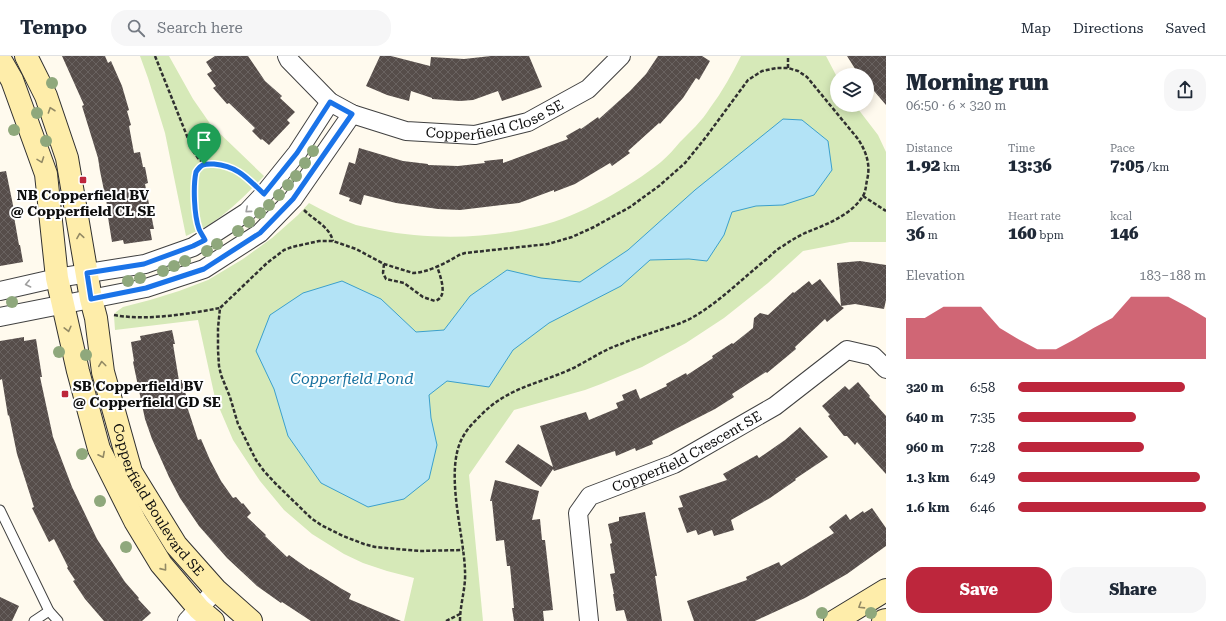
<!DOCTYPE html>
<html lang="en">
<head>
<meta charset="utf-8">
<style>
  body { margin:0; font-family:"Roboto Serif",serif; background:#f6f6f7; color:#1f2937; height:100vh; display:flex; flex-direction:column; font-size:15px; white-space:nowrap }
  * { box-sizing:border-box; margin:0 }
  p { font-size:13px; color:#747a83 }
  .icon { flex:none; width:22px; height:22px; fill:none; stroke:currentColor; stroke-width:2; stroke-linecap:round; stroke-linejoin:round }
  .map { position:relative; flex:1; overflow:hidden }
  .side { display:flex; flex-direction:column; background:#fff; width:340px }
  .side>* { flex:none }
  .controls { position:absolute; left:830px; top:12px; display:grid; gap:8px }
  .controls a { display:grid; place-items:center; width:44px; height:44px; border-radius:50%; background:#fff; box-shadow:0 2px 10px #0003; font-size:20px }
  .pin { position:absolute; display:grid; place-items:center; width:34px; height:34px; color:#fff; margin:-41px -17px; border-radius:50% 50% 50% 0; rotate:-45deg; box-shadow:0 0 4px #0007 }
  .pin .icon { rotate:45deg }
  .round { display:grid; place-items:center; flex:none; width:42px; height:42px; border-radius:16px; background:#f6f6f7 }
  .head { display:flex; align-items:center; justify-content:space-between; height:68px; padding:0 20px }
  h1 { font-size:22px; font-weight:800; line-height:30px }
  .stats { display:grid; grid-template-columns:repeat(3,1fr); gap:6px; height:68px; padding:4px 20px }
  .stats div { display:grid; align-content:center }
  .stats b { font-size:17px; font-weight:800 }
  .stats small { font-size:11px; font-weight:400 }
  .stats p { font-size:11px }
  .chart { height:112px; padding:8px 20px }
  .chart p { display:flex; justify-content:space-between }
  .chart svg { width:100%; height:72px; margin-top:4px; fill:#bd263c; opacity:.7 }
  .button { display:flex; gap:8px; margin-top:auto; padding:8px 20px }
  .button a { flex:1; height:46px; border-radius:16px; background:#bd263c; color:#fff; font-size:16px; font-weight:800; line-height:46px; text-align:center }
  .button a+a { background:#f6f6f7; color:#1f2937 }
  ul { padding:0 20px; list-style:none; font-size:13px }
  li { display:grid; grid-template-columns:64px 48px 1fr; align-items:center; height:30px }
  li i { height:10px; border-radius:5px; background:#bd263c }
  header { display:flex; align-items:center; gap:24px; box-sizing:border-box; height:56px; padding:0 20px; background:#fff; border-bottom:1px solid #e0e1e3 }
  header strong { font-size:19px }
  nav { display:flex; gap:22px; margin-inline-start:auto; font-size:14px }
  .search { width:280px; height:36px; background:#f6f6f7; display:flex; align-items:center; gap:10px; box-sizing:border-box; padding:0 14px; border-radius:16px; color:#747a83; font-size:15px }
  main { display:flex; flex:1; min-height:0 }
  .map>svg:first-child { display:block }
</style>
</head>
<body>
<header>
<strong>Tempo</strong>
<div class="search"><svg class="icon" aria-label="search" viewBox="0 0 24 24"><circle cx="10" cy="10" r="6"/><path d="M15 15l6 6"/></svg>Search here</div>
<nav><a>Map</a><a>Directions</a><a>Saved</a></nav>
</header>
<main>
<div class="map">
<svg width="886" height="565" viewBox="0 0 886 565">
  <defs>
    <pattern id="building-cross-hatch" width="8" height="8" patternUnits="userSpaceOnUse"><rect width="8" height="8" fill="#564d4a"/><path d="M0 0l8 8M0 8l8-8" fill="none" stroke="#696260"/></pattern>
  </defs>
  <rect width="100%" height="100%" fill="#fffaee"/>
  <g fill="#d6e9b8">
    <path d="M140 0H169L193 43 211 69 264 120C247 138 230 155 209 169 202 173 194 176 186 180L165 77 148 22Z"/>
    <path d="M741 0H826L837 21V49H855L878 79 886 96V186H850L803 195 768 227 724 262 686 287 642 311 601 328 585 334 514 354 469 419 483 565H404L414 522 387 515 363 507 344 498 312 478 284 454 260 425 233 384 215 342 198 264 115 274 114 260 116 256 123 251 150 244 179 235 208 224 243 203 272 182 298 159 309 147C324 155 339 163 356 169 363 171 372 172 379 174 430 184 489 183 539 170 578 161 630 131 661 106 668 100 674 93 680 86 690 76 702 65 710 52 722 36 732 18 741 0Z"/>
  </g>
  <polygon fill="#b3e3f6" stroke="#3ba0cc" points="783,63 802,64 828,85 832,114 814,139 783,149 756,150 732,156 724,179 707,205 689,203 650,204 621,230 549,267 513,294 489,331 447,325 429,339 431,362 437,389 429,423 404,443 368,451 321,427 288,380 274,333 256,295 270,259 303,237 342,225 381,243 416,276 444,274 470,240 507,214 541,222 580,226 628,194 695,134"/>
  <g fill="url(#building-cross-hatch)">
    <polygon points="62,0 105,0 108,7 111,5 122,30 129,54 127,55 131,69 129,70 134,97 140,96 143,111 145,111 148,127 145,128 154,173 150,173 152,184 124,188 123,184 112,186 106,149 107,149 100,115 98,102 82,50 84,49"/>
    <polygon points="215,0 248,0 265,25 282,40 280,42 295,56 287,64 290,67 269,89 262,83 261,84 252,75 255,72 229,47 227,48 213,32 216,30 207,18 212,15 206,6"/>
    <polygon points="380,0 391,0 430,10 431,1 464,3 491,0 529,0 542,31 502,45 498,35 473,44 460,45 432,43 432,42 411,35 409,45 387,39 366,30"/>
    <polygon points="658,0 702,0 710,5 699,24 696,22 683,42 660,68 659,67 628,95 630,97 612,110 610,107 575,128 554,136 554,134 519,147 460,154 438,153 396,147 364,139 361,149 349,145 350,142 339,138 349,106 355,108 359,92 403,105 428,108 428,109 458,110 485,107 484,105 503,103 503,107 568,83 566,80 580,72 581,73 598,61 599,63 630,35 646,18"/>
    <polygon points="847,0 886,0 886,49 869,29 867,26 867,19 859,19"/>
    <polygon points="6,115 14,154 13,155 19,189 20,189 23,206 0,210 0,116"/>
    <polygon points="860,205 886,209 886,244 884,253 855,248 841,250 844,252 827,266 825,263 795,291 796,293 767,317 766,316 732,338 734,341 715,353 652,385 653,388 636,395 635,392 616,400 615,395 554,415 553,413 541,431 505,406 518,388 553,411 540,370 586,356 589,364 618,352 616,347 624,344 622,339 636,333 640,343 667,330 666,328 686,317 687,319 713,302 712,300 732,287 733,288 753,272 754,262 760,257 768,259 793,236 794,237 809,225 812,229 820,223 841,250 837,207"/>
    <polygon points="172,274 175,288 173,288 179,325 182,324 187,343 185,344 198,384 201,383 210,404 221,425 233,442 236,441 242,448 243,447 251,457 247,461 266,479 265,480 287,501 289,499 310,514 310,513 342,533 351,538 349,543 401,565 311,565 282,546 281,547 257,530 227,502 199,470 180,442 169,421 152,383 145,363 133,306 134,305 131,286 141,284 140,280"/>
    <polygon points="24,281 24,285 36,283 42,321 40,321 53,381 72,431 97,483 125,526 139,542 138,543 151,557 142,565 104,565 85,543 73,525 75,524 67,512 68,511 54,483 49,486 32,452 34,451 17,398 9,359 8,360 2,323 0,324 0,285"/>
    <polygon points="858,326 870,340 869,341 886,360 886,418 857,386 855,389 847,380 844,380 828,360 830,359 822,350 845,330 849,334"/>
    <polygon points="800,371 828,401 795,423 796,424 770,442 731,464 734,474 714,480 712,474 698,479 696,474 687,477 678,452 683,451 679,440 727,424 723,418 757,399 759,402 785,384"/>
    <polygon points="495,424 539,435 532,464 540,463 542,484 545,484 553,554 543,555 544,565 514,565 512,552 514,552 510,510 507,510 504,484 496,485 492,445 490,445"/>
    <polygon points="872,452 886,472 886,490 847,518 805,542 755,565 694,565 687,545 747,524 746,521 779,506 781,510 834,477 829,471 846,458 850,464 863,455 864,457"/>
    <polygon points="645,456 657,520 655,520 662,565 627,565 624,554 616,555 613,538 614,538 610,518 615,517 610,488 612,487 608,468 619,465 619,461"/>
    <polygon points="0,541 19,550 12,565 0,565"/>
  </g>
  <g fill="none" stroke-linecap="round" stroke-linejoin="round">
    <defs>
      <g id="lane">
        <polyline points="0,454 49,555 58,565"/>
        <polyline points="34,565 49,555"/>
      </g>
      <g id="street">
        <path id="s1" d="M287 0 289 4 330 46 352 58 406 75 475 79 528 66 588 33 621 0"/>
        <polyline points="0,235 57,222 145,208 193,191 247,156 264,138 297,97 330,46"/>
        <polyline points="0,261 146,232 204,213 260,177 293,143 352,58"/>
        <polyline points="187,565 216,534"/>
        <path id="s2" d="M589 565 578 457 590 440 674 408 775 350 847 294 873 300 886 313"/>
      </g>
      <g id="secondary">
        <path id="s3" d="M26 0 46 40 67 102 91 243 96 262 103 316 131 416 176 489 216 534 251 565"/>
        <polyline points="0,3 12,24 46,118 57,222 78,315 99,393 135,465 161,508 199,553 213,565"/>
        <polyline points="835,565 886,534"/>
        <polyline points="883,565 886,564"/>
      </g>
    </defs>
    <use href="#lane" stroke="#414141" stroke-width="11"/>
    <use href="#street" stroke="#414141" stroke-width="20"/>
    <use href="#secondary" stroke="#303030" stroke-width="24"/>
    <g stroke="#303030" stroke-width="2.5" stroke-dasharray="4 2" stroke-linecap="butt">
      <path d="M155 0 193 95 198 102 204 108C201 110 197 113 196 117 192 127 195 159 198 169"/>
      <polyline points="788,12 788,0"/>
      <path d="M204 108C225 109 237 112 253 127"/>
      <polyline points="863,140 886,155"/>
      <path d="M304 154C315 165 329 170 333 185"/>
      <path d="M384 208 383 217 386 223 404 227 423 241 435 245C449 241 440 220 437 210"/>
      <path d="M114 259C147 265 187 258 220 252"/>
      <polyline points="446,565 460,558"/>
      <path d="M460 565C460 548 466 532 465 515 464 477 443 412 464 379 468 372 474 366 480 360 507 332 535 329 569 314 587 306 602 294 621 288 630 284 639 281 648 278 664 272 680 269 695 260 720 245 741 224 763 206 770 201 775 194 783 190 790 185 797 181 805 177 825 169 853 159 864 138 866 133 866 129 867 124 871 109 866 95 858 83L807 21 798 15 788 12H777L762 15 748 24 706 81 685 107 659 130 630 151 594 171 572 181 548 188 465 197 459 199C448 206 427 217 413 217L384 208 356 193 333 185H319L292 191 284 194 267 207 220 252 218 272V294L219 310 221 319 230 341 238 368 256 404 264 415 275 427 311 462 321 469 343 480 364 488 375 491 420 495 463 494"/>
    </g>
    <use href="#lane" stroke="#fff" stroke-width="9"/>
    <use href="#street" stroke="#fff" stroke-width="18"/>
    <use href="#secondary" stroke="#feedaa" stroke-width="22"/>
  </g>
  <g fill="#8fa87c">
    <circle cx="52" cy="27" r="6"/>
    <circle cx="37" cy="57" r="6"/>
    <circle cx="14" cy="74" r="6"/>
    <circle cx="46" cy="85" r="6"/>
    <circle cx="313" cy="95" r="6"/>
    <circle cx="305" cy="107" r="6"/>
    <circle cx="296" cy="120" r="6"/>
    <circle cx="288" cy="129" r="6"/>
    <circle cx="279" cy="139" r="6"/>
    <circle cx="269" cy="149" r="6"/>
    <circle cx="260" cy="157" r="6"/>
    <circle cx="249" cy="166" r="6"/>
    <circle cx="238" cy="175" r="6"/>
    <circle cx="217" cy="188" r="6"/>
    <circle cx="207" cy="195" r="6"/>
    <circle cx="185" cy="205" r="6"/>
    <circle cx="174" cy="210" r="6"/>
    <circle cx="163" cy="215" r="6"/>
    <circle cx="140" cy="222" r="6"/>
    <circle cx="128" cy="225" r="6"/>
    <circle cx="12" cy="246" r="6"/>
    <circle cx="59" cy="296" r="6"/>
    <circle cx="86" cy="299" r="6"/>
    <circle cx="82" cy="398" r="6"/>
    <circle cx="100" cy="445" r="6"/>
    <circle cx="126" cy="491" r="6"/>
    <circle cx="822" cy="557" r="6"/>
    <circle cx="871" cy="557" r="6"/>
  </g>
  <defs><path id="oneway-chevron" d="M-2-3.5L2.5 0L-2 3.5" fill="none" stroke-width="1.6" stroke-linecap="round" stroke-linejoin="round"/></defs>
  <g stroke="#928964">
    <use href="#oneway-chevron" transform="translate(51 54) rotate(-109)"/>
    <use href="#oneway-chevron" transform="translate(41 104) rotate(70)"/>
    <use href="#oneway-chevron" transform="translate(80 180) rotate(-99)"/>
    <use href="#oneway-chevron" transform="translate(68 273) rotate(76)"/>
    <use href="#oneway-chevron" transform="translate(102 308) rotate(-97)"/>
    <use href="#oneway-chevron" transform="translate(102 399) rotate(63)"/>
    <use href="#oneway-chevron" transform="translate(164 512) rotate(51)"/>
    <use href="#oneway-chevron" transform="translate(861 550) rotate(148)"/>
  </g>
  <g stroke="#9f9f9f">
    <use href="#oneway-chevron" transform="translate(248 154) rotate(139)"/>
    <use href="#oneway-chevron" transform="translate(28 228) rotate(168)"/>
  </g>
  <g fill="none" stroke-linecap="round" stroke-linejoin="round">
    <defs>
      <path id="route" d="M330 46 352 58 293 143 260 177 204 213 146 232 91 243 87 217 144 208 193 190 205 184C203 180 200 176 199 173 194 159 193 130 196 116 202 107 205 108 214 108 238 110 248 123 264 138L297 97Z"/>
    </defs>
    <use href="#route" stroke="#fff" stroke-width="8"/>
    <use href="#route" stroke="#1a73e8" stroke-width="5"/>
  </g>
  <g fill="#bd263c" stroke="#fff" stroke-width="1.5">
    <rect x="79" y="120" width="8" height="8" rx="2"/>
    <rect x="61" y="334" width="8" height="8" rx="2"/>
  </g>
  <g text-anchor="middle" stroke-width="4" stroke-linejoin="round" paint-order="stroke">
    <g font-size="14" fill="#0e0e0e" stroke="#fff">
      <text dy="5" stroke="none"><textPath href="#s1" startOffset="236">Copperfield Close SE</textPath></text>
      <text dy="5" stroke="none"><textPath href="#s2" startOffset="236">Copperfield Crescent SE</textPath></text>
      <text dy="5" stroke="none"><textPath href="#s3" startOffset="468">Copperfield Boulevard SE</textPath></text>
    </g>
    <g font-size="14" font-weight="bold" fill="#0e0e0e" stroke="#fff">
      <text x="83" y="144">NB Copperfield BV<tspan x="83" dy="16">@ Copperfield CL SE</tspan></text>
      <text x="73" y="335" text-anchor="start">SB Copperfield BV<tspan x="73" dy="16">@ Copperfield GD SE</tspan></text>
    </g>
    <g font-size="15" font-style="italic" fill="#17719f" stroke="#fff">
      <text x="352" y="328">Copperfield Pond</text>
    </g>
  </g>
</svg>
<div class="controls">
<a><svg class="icon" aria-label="layers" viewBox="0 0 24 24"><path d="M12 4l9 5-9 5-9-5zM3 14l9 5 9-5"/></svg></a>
</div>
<div class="pin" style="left:204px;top:108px;background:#1e9e55"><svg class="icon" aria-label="arrive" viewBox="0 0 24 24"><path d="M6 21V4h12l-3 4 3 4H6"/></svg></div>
</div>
<section class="side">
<div class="head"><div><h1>Morning run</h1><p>06:50 · 6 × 320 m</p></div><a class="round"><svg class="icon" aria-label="share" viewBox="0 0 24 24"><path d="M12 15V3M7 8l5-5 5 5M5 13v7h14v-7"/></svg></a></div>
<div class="stats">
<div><p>Distance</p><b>1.92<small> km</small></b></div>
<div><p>Time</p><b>13:36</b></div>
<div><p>Pace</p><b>7:05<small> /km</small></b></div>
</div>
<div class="stats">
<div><p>Elevation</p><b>36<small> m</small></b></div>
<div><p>Heart rate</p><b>160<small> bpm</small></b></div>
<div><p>kcal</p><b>146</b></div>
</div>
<div class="chart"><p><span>Elevation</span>183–188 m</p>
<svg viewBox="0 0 160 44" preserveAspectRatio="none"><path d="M0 44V19L10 19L20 12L30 12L40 12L50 25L60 32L70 38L80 38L90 32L100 25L110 19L120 6L130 6L140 6L150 12L160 19V44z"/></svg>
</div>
<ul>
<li><b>320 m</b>6:58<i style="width:89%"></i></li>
<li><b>640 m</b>7:35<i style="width:63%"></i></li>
<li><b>960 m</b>7:28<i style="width:67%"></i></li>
<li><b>1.3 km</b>6:49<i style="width:97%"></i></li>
<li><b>1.6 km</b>6:46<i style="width:100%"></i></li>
</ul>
<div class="button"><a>Save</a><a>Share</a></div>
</section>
</main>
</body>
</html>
